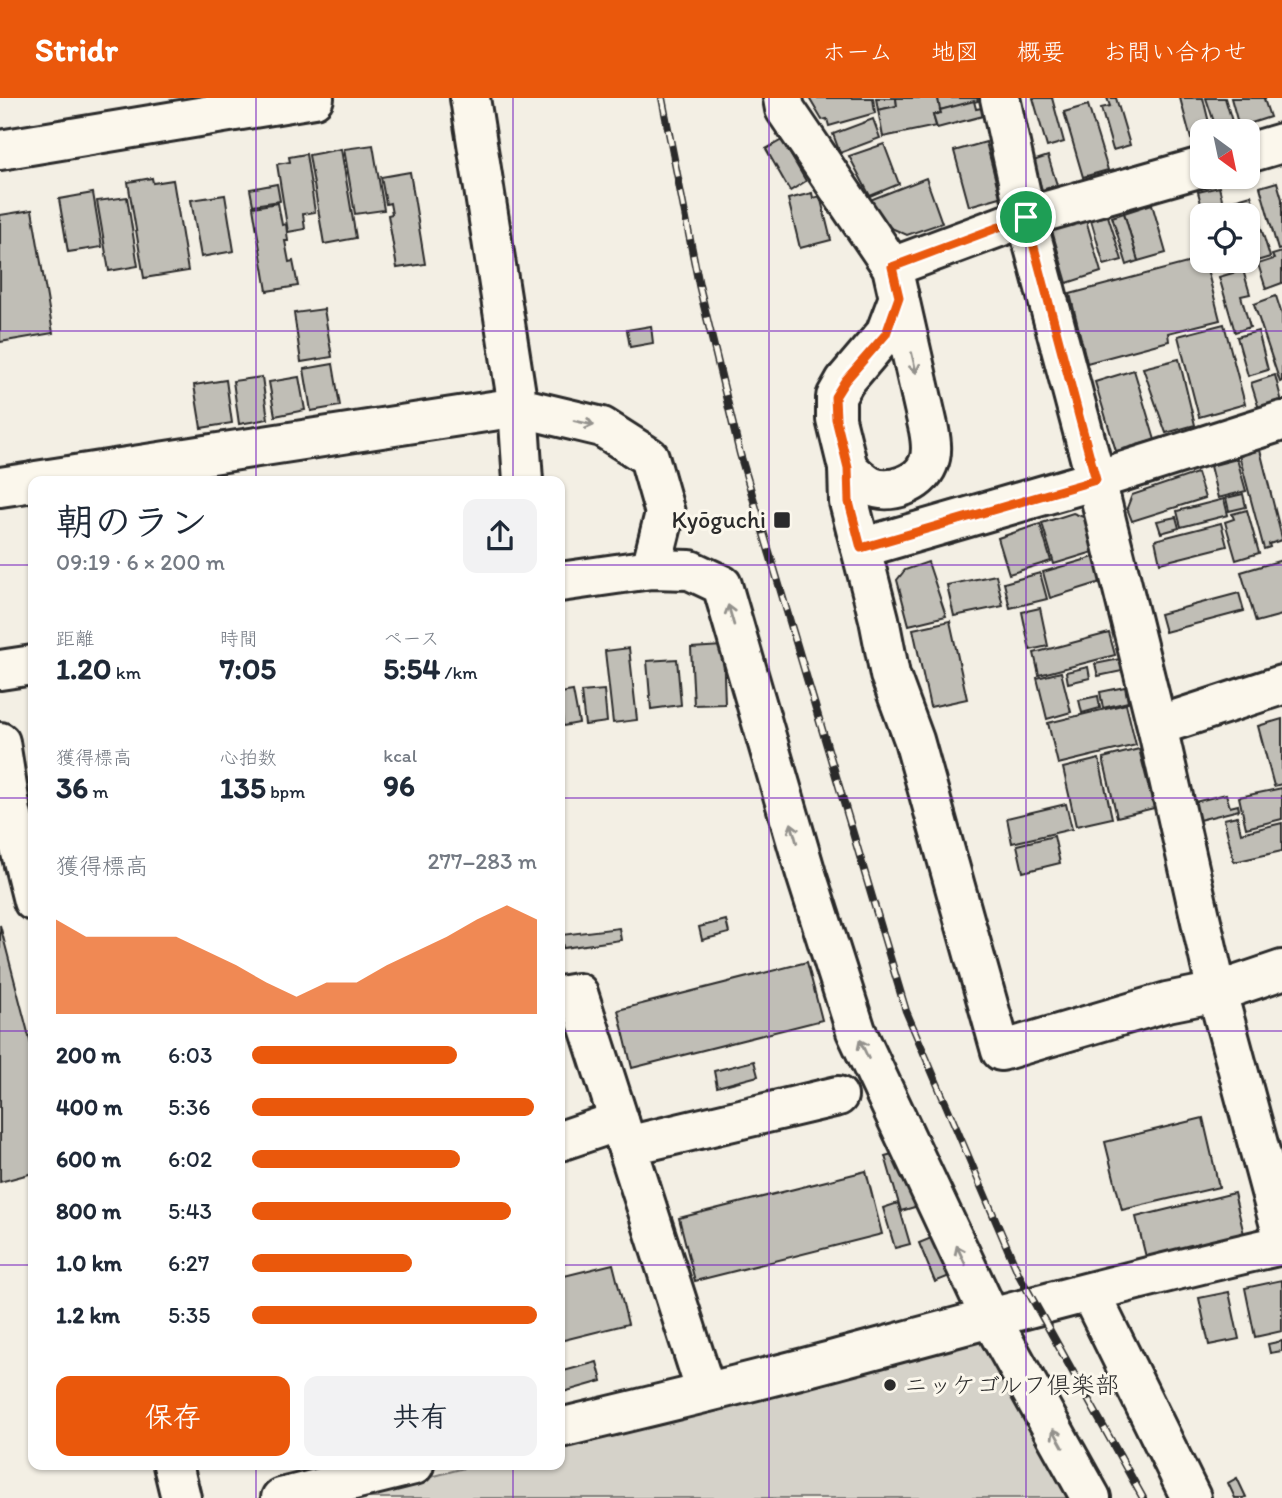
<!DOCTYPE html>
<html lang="ja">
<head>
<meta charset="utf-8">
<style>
  body { margin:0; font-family:Itim,"Klee One",sans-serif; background:#f2f2f3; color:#1f2937; height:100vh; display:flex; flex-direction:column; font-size:26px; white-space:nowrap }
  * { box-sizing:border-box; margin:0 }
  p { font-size:23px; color:#747a83 }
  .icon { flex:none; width:38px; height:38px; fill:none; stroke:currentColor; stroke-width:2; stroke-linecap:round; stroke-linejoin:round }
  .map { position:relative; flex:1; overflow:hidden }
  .details { position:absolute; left:28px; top:378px; width:537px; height:994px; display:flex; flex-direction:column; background:#fff; border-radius:14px; box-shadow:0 2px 5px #0004 }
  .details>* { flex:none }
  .needle { width:46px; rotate:147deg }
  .controls { position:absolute; left:1190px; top:21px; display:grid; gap:14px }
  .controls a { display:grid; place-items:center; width:70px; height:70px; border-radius:14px; background:#fff; box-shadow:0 2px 5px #0004; font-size:35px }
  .pin { position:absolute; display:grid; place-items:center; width:60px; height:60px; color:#fff; margin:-30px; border:4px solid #fff; border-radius:50%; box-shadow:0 2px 7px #0007 }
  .round { display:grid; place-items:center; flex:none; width:74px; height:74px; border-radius:14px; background:#f2f2f3 }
  .summary { display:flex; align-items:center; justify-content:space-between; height:119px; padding:0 28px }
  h1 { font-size:38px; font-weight:700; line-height:52px }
  .figures { display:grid; grid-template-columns:repeat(3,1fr); gap:10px; height:119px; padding:7px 28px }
  .figures div { display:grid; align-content:center }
  .figures b { font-size:30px; font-weight:700 }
  .figures small { font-size:19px; font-weight:400 }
  .figures p { font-size:19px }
  .chart { height:196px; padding:14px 28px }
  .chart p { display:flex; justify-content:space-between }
  .chart svg { width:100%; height:126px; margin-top:7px; fill:#ea580c; opacity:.7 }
  .action { display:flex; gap:14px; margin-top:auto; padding:14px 28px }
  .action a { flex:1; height:80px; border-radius:14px; background:#ea580c; color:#fff; font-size:28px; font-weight:700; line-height:80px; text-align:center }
  .action a+a { background:#f2f2f3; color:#1f2937 }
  ul { padding:0 28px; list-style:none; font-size:23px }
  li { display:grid; grid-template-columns:112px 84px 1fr; align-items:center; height:52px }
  li i { height:18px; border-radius:9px; background:#ea580c }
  header { display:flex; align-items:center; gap:42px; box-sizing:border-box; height:98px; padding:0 35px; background:#ea580c; color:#fff }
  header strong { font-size:33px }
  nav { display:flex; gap:38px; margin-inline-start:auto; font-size:24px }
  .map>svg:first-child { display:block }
</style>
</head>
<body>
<header>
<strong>Stridr</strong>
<nav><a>ホーム</a><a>地図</a><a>概要</a><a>お問い合わせ</a></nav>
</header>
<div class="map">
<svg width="1282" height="1400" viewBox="0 0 1282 1400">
  <rect width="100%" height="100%" fill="#f3efe4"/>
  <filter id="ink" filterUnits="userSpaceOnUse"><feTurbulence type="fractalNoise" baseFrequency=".0143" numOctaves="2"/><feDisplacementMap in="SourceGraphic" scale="14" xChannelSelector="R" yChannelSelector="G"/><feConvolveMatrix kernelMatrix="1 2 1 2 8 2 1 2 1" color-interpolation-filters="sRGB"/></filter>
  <g filter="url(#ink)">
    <polygon fill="#d5d2c9" stroke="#807e7a" stroke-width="2" points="981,1229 1068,1400 353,1400 475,1367 560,1367 560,1344"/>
    <g fill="#c0beb6" stroke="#2b2b2b" stroke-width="2">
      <polygon points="873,0 875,15 829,28 827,21 822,22 809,0"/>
      <polygon points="876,0 896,0 897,8 878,12"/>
      <polygon points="896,0 938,0 941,15 933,17 936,28 883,39 878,12 897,8"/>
      <polygon points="938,0 977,0 978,3 940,12"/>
      <polygon points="1033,0 1052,0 1064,44 1047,49"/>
      <polygon points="1107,0 1116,0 1130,47 1113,52 1101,10 1110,8"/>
      <polygon points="1180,0 1203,0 1211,33 1202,33 1202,38 1191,41"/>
      <polygon points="1206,0 1225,0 1234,30 1217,33"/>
      <polygon points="1231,0 1266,0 1264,1 1270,19 1239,29"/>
      <polygon points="974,3 976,11 982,10 983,18 937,30 933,17 941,15 940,12"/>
      <polygon points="1088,7 1108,72 1083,79 1064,14"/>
      <polygon points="873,21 880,40 840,55 833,36"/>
      <polygon points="782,42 806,83 790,93 766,51"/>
      <polygon points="986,44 1000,99 969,108 954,53"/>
      <polygon points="884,46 899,86 870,98 849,58"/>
      <polygon points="373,47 384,112 355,116 344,51"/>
      <polygon points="341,51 356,140 324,146 309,57"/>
      <polygon points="306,56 315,114 303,116 305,131 288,134 277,66 290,64 289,59"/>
      <polygon points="1048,58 1057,87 1042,92 1033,63"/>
      <polygon points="410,74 425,166 397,170 388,117 392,116 390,105 386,106 381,79"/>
      <polygon points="152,80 153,85 173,82 188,173 144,180 128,84"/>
      <polygon points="926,80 942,125 907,137 889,129 870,102"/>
      <polygon points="1277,84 1282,101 1282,151 1278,152 1260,89"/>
      <polygon points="277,86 280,103 253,107 250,91"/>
      <polygon points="1219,89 1226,117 1204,117 1198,94"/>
      <polygon points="93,95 102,149 68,154 59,101"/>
      <polygon points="812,95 813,100 820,98 831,142 800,150 788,101"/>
      <polygon points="225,97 234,153 201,159 191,102"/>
      <polygon points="1251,97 1270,159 1247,166 1248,117 1232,117 1227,104"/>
      <polygon points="127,99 138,168 109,173 97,103"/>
      <polygon points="278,105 282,127 286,126 288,143 285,143 289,164 293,163 298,188 267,193 253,109"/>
      <polygon points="1152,106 1166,155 1138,163 1124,115"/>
      <polygon points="32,112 53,235 0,244 0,117"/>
      <polygon points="1124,115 1138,163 1127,167 1112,119"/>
      <polygon points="1108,118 1122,162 1104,167 1091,122"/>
      <polygon points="1086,122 1101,174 1067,185 1052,133"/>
      <polygon points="1282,154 1282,185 1266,191 1258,166 1274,161 1272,157"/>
      <polygon points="1202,161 1205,163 1220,222 1168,235 1169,243 1087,265 1070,196"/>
      <polygon points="1243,172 1250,196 1241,198 1250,229 1235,234 1219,179"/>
      <polygon points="1276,198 1282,217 1282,283 1280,284 1254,206"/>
      <polygon points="324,211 332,259 301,264 294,215"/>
      <polygon points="1224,226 1245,306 1199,319 1178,238"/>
      <polygon points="651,228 653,245 630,249 627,232"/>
      <polygon points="1258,233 1268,272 1248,278 1237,239"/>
      <polygon points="1179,261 1195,327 1166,335 1143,270"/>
      <polygon points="333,266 340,308 311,313 304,271"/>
      <polygon points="1134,272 1155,342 1116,353 1095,284"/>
      <polygon points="1275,277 1282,304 1259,311 1251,285"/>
      <polygon points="262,279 268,321 239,326 233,283"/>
      <polygon points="299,279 305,312 275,318 269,284"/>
      <polygon points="226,282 232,325 201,330 194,287"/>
      <polygon points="1260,352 1282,440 1282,442 1269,446 1270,449 1264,451 1239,357"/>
      <polygon points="1237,361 1246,393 1218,400 1210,368"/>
      <polygon points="1197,375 1205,400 1132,423 1127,410 1132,397"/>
      <polygon points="1243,396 1246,409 1229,413 1226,400"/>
      <polygon points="1224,401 1228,417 1181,429 1177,413"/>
      <polygon points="1247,412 1259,455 1236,462 1225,424 1234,421 1232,416"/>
      <polygon points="1073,415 1086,420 1093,454 1054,466 1042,425"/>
      <polygon points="1176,419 1179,430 1161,435 1157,423"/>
      <polygon points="1221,425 1227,448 1160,465 1155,442"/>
      <polygon points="1040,426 1051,463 1009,476 998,440"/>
      <polygon points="1094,459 1101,484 1050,500 1043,474"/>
      <polygon points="1282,462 1282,517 1256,524 1241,474"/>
      <polygon points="928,464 946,518 909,527 897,482 905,472"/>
      <polygon points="1040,475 1047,501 1010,510 1004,485"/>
      <polygon points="996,477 1003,508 954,518 947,487"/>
      <polygon points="1239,495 1244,513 1165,534 1160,516"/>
      <polygon points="1040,510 1048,548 1030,552 1022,514"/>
      <polygon points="950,523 967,601 930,609 913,531"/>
      <polygon points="1109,535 1115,557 1039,577 1034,555"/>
      <polygon points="723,548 725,606 694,607 691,550"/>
      <polygon points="629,550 637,622 613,625 605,553"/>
      <polygon points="677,561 681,607 651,611 647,563"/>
      <polygon points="1120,561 1122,573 1098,578 1095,566"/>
      <polygon points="1088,569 1090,580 1068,585 1066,574"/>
      <polygon points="1061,574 1071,614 1047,621 1037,580"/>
      <polygon points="1125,589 1128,604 1103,610 1100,594"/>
      <polygon points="604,592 607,624 585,627 581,594"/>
      <polygon points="573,593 579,625 563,628 560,595"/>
      <polygon points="1098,598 1100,610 1082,615 1079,602"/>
      <polygon points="1126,606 1136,647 1058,666 1048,625"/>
      <polygon points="1282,621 1282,686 1274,688 1258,628"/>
      <polygon points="1139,651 1154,710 1117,719 1103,660"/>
      <polygon points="1099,661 1112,720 1076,728 1063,670"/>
      <polygon points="1282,690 1282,721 1246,730 1239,699"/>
      <polygon points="1226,696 1230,709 1238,707 1239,712 1199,722 1195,704"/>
      <polygon points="1066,706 1072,731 1012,745 1007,720"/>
      <polygon points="1237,718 1241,735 1282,725 1282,753 1234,764 1224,721"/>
      <polygon points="1054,738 1060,765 1023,774 1017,747"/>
      <polygon points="726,822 729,835 702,842 699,829"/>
      <polygon points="0,827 33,954 33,1075 0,1084"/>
      <polygon points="619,830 621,842 563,850 561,837"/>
      <polygon points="807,864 822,922 632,970 618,912"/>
      <polygon points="754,963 758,978 717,989 714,973"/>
      <polygon points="1203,1020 1219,1089 1122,1112 1105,1044"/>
      <polygon points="903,1053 918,1108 901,1113 885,1058"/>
      <polygon points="866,1073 882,1136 695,1183 679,1120"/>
      <polygon points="1234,1095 1245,1140 1147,1163 1136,1119"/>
      <polygon points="898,1105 910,1146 895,1150 883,1110"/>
      <polygon points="941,1136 957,1175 935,1184 919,1145"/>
      <polygon points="613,1166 628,1226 560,1243 560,1179"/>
      <polygon points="1282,1182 1282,1233 1255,1239 1245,1190"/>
      <polygon points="1229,1194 1239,1241 1209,1247 1199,1200"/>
      <polygon points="1282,1243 1282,1253 1270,1255 1268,1246"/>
      <polygon points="597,1264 602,1283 560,1295 560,1274"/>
      <polygon points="1237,1380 1246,1399 1243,1400 1235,1400 1228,1385"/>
    </g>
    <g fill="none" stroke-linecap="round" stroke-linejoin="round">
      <defs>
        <g id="minor">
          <polyline points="470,0 518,309 523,383"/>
          <path d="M783 0 785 11 892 169 929 332C931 343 933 355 928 366 920 386 890 397 870 388 861 383 855 377 848 370"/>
          <polyline points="1000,0 1026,119 1096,382 1157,628 1217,894 1282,1135"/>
          <polyline points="0,52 314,0"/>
          <polyline points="1248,55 1282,45"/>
          <polyline points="892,169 1026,119 1202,69"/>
          <polyline points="899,199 885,236 845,283 836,299 836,321 848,370 849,404 879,521 890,577 914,642 1001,953 1167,904 1217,894 1282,872"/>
          <polyline points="36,383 518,309 602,329 649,359 665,415 651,471"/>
          <polyline points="0,389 33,384"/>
          <polyline points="861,450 1096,382 1282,323"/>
          <polyline points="560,484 651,471 690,472 722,487 806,776 856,933 990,1219 1091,1400"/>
          <polyline points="0,572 33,567"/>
          <polyline points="1157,628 1282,587"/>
          <polyline points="0,644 11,714 33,803"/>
          <polyline points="560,898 578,895 706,1294"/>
          <polyline points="560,1043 619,1023"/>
          <polyline points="627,1048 838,998"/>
          <polyline points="1090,1195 1191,1400"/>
          <path d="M560 1330C648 1309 736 1288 823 1265 976 1224 1128 1182 1282 1147"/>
          <polyline points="173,1367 181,1400"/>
          <polyline points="281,1400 414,1367"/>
        </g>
      </defs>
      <use href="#minor" stroke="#2b2b2b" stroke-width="44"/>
      <use href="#minor" stroke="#fbf7ec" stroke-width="38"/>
      <defs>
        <polyline id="rail" points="662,0 699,187 740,356 906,913 1019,1177 1143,1400"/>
      </defs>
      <use href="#rail" stroke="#2b2b2b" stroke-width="8"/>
      <use href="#rail" stroke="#fbf7ec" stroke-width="5" stroke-dasharray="16" stroke-linecap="butt"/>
    </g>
    <defs><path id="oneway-shaft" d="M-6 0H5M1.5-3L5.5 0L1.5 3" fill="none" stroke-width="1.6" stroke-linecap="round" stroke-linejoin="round" transform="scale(1.75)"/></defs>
    <g stroke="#93918c">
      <use href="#oneway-shaft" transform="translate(914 265) rotate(77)"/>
      <use href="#oneway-shaft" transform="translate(584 325) rotate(13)"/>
      <use href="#oneway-shaft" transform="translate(731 517) rotate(-106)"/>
      <use href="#oneway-shaft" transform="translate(794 735) rotate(-106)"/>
      <use href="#oneway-shaft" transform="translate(864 951) rotate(-115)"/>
      <use href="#oneway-shaft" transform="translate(961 1157) rotate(-115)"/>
      <use href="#oneway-shaft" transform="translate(1058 1340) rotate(-119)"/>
    </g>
  </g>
  <g fill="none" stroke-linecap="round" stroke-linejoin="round" filter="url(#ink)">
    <defs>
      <polygon id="route" points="1026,119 1096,382 861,450 849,404 848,370 836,321 835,299 845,283 886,236 899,199 892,169"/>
    </defs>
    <use href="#route" stroke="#fff" stroke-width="14"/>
    <use href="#route" stroke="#ea580c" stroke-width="9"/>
  </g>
  <path fill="none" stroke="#7b2cbf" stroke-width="2" stroke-opacity="0.55" d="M256 0V383M513 0V383M769 0V1400M1026 0V1400M0 233H1282M0 467H33M560 467H1282M0 700H33M560 700H1282M0 933H33M560 933H1282M0 1167H33M560 1167H1282M256 1367V1400M513 1367V1400"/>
  <g fill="#2b2b2b" stroke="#fbf7ec" stroke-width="2.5">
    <rect x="773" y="413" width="18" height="18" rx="3.5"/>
    <circle cx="890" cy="1287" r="7"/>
  </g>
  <g text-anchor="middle" stroke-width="6" stroke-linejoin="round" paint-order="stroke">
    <g font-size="24" fill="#2b2b2b" stroke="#fbf7ec" text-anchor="end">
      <text x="766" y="430">Kyōguchi</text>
      <text x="904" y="1295" text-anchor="start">ニッケゴルフ倶楽部</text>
    </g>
  </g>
</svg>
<div class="controls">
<a><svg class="needle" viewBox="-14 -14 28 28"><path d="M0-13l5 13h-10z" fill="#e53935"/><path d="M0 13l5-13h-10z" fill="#747a83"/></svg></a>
<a><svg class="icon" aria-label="locate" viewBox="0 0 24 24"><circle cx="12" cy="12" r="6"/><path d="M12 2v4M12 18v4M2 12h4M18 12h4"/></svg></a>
</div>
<div class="pin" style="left:1026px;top:119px;background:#1e9e55"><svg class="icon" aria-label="arrive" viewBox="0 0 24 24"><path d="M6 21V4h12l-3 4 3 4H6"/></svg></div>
<section class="details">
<div class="summary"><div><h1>朝のラン</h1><p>09:19 · 6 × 200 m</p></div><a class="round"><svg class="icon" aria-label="share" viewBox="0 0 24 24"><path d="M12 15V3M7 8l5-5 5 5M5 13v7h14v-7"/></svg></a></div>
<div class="figures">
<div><p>距離</p><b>1.20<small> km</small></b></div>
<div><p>時間</p><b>7:05</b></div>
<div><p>ペース</p><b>5:54<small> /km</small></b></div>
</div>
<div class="figures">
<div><p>獲得標高</p><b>36<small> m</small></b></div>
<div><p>心拍数</p><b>135<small> bpm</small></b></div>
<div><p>kcal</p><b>96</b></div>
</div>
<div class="chart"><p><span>獲得標高</span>277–283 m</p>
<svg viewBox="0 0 160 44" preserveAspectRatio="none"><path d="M0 44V11L10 17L20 17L30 17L40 17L50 22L60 27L70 33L80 38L90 33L100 33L110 27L120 22L130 17L140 11L150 6L160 11V44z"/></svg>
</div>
<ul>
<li><b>200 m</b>6:03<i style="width:72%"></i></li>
<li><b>400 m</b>5:36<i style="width:99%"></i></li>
<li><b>600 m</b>6:02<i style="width:73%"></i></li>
<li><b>800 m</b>5:43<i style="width:91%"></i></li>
<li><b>1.0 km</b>6:27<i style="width:56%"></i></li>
<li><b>1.2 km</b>5:35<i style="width:100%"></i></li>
</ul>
<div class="action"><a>保存</a><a>共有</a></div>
</section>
</div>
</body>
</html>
